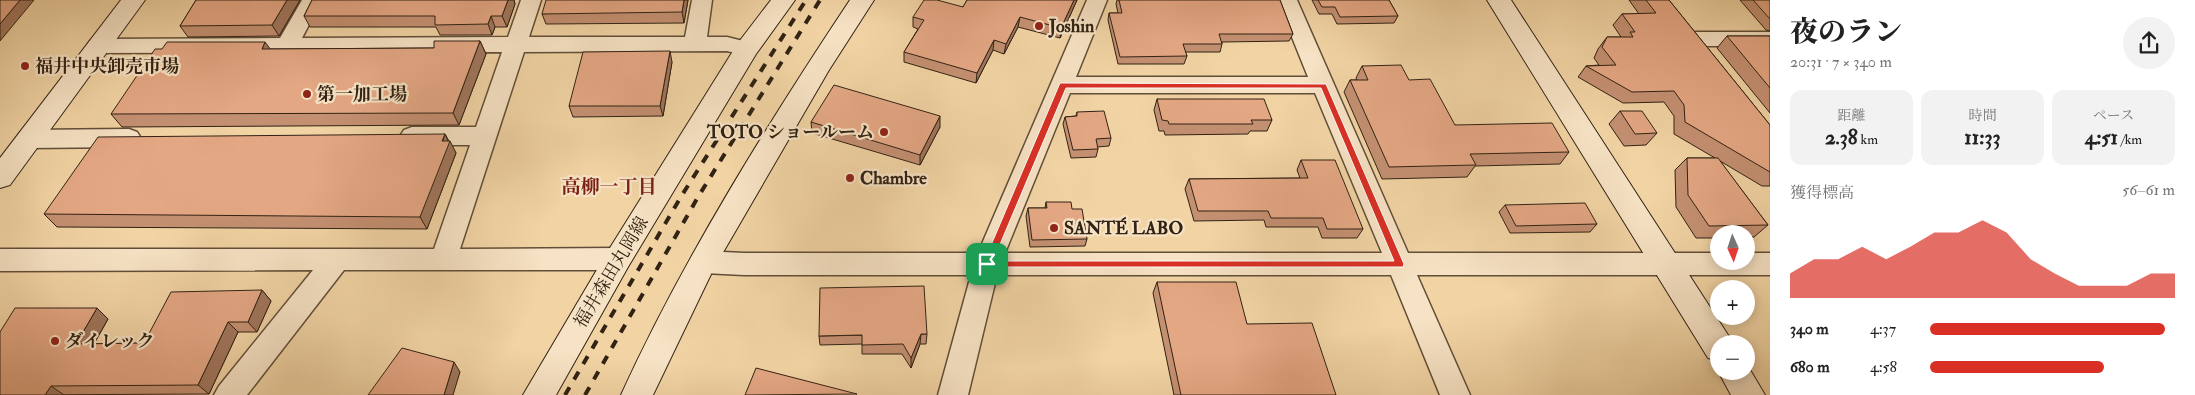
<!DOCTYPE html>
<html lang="ja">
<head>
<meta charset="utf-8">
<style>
  body { margin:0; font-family:"IM FELL Double Pica","Noto Serif JP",serif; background:#f2f2f2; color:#222; height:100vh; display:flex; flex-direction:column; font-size:19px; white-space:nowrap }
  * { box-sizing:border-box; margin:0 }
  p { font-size:16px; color:#767676 }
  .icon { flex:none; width:28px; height:28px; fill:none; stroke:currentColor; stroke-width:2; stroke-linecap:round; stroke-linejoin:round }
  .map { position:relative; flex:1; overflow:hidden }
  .drawer { display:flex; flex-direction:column; background:#fff; width:425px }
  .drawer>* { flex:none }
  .needle { width:32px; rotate:177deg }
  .buttons { position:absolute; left:1710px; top:225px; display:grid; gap:10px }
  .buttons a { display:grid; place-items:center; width:45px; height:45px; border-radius:50%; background:#fff; box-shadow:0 2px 12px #0003; font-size:25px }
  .pin { position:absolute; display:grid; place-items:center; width:42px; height:42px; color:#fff; margin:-21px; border-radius:10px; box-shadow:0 2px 8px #0006 }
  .round { display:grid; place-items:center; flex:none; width:52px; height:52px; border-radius:26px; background:#f2f2f2 }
  .overview { display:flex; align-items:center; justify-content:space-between; height:85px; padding:0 20px }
  h1 { font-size:28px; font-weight:800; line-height:38px }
  .figures { display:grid; grid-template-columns:repeat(3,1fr); gap:8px; height:85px; padding:5px 20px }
  .figures div { display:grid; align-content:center; border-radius:12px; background:#f2f2f2; text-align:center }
  .figures b { font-size:21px; font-weight:800 }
  .figures small { font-size:14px; font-weight:400 }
  .figures p { font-size:14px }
  .chart { height:140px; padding:10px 20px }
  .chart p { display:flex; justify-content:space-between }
  .chart svg { width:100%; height:90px; margin-top:5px; fill:#d93025; opacity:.7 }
  ul { padding:0 20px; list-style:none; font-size:16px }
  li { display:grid; grid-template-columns:80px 60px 1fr; align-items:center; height:38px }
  li i { height:12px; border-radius:6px; background:#d93025 }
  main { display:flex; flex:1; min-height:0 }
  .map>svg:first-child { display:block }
</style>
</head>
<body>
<main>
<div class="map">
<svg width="1770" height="395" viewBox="0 0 1770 395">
  <rect width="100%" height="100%" fill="#f1d3a4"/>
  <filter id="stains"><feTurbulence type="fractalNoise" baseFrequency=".004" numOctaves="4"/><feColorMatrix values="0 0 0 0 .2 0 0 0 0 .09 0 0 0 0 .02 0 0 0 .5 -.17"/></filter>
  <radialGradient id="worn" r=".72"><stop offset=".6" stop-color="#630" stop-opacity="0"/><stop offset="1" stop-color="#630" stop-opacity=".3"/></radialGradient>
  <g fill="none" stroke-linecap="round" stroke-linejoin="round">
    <defs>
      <g id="street">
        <polygon points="302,0 322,0 302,38 508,37 521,0 541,0 529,37 685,37 692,0 712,0 707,37 727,37 755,44 758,49 755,54 747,56 727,51 524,52 460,249 618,248 627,251 631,259 627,267 618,270 344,270 247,395 214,395 219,386 313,270 0,271 0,249 434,249 470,145 412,145 404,142 400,136 404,130 412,127 476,127 502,52 98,53 90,51 87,46 90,41 98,39 280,38"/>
        <path d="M1087 0H1107L1076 77H1308L1277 0H1297L1408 253H1719V261H1746V253H1770V275H1417L1470 395H1440L1391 275H997L968 395H938L971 275H744L703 273 694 270 690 262 694 254 703 251 744 253H978ZM1070 93H1315L1382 253H1005Z"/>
        <polygon points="1696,32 1770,32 1770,46 1696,46 1688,44 1685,39 1688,34"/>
        <polygon points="129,129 137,132 141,138 137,144 129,147 28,148 20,145 16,139 20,133 28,130"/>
      </g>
      <g id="secondary">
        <polygon points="121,0 145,0 10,185 0,188 0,158"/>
        <polygon points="771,0 795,0 756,54 628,267 556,395 523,395 608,251 738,43"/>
        <path d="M850 0H874L829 70 714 268 653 395H621C683 259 767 125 850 0Z"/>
        <polygon points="1487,0 1511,0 1730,338 1732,344 1719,344 1719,361 1708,358"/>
        <polygon points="1746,363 1765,395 1731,395 1718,371 1719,370 1746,371"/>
      </g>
    </defs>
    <use href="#street" stroke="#614e38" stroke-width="3"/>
    <use href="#secondary" stroke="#312214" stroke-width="2"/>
    <use href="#street" fill="#f6e2c4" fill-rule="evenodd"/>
    <use href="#secondary" fill="#f6e2c4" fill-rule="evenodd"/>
    <g stroke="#312214" stroke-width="4" stroke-dasharray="9 9" stroke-linecap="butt">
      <polyline points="565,395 682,195 806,0"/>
      <polyline points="585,395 698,197 820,0"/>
    </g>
  </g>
  <g fill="#c49072" stroke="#312214">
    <polygon points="196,0 300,0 279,36 188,37 180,26"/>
    <polygon points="312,0 514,0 515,4 507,27 495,27 492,35 440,35 436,27 310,27 304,16"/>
    <polygon points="688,0 684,23 546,24 542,14"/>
    <polygon points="967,0 1077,0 1060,38 1018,27 1004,54 993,50 976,83 904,62 904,52 918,29 913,27 913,17 963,7"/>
    <polygon points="1117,0 1280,0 1293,34 1289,41 1222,42 1222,44 1220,52 1185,52 1187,56 1184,64 1118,64 1108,20 1109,13 1118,13 1116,4"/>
    <polygon points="1312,0 1389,0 1398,16 1394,23 1337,24 1332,14 1319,14"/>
    <polygon points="1629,0 1669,0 1770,125 1770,186 1762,186 1720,161 1768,225 1754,237 1746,237 1746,234 1719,234 1719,238 1696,238 1676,207 1675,170 1687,158 1715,158 1674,134 1674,116 1664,102 1623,103 1578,77 1586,66 1599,65 1594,58 1598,49 1607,37 1621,37 1613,25 1622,14 1639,14"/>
    <polygon points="1740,0 1770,0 1770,31 1766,30"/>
    <polygon points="1727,36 1770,36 1770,113 1717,48"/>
    <polygon points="480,41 486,54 459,125 122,127 111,114 270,49 434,48"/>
    <polygon points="672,62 663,116 573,117 569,106"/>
    <polygon points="1362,66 1409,80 1455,125 1569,152 1560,164 1475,166 1467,177 1382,179 1344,92 1350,80 1357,80 1356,78"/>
    <polygon points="1157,99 1272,120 1267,131 1250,131 1248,134 1165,135 1164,131 1159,131 1154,110"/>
    <polygon points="1620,111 1657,133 1646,145 1624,146 1609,124"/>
    <polygon points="1077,112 1111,138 1109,146 1097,147 1098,149 1096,157 1071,158 1063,124 1065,117 1076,116"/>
    <polygon points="811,122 940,127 920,165 812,133"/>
    <polygon points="445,134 456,153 427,229 57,227 44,214"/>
    <polygon points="1301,160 1363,229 1357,238 1322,238 1318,227 1266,227 1264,220 1194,221 1185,189 1189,179 1300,178 1297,170"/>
    <polygon points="1046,202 1072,209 1087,239 1085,246 1030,247 1026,216 1028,208 1045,208"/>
    <polygon points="1505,205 1597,224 1590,232 1510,233 1499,212"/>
    <polygon points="1157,282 1247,324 1336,395 1174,395 1153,293"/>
    <polygon points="262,290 271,301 257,332 238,332 209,394 0,395 97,308 108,319 94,344 144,343"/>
    <polygon points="927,334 926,344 920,344 911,368 902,354 862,354 862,344 820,345 819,336"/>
  </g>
  <g fill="#a0755c" stroke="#312214">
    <polygon points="20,0 34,0 0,41 0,24"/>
    <polygon points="287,0 300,0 279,36 272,25"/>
    <polygon points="508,0 514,0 515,4 507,27 502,16"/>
    <polygon points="684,0 688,0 684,23 682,12"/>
    <polygon points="1074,0 1077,0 1060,38 1061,28"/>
    <polygon points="491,16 495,27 492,35 488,24"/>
    <polygon points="1020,17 1018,27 1004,54 1006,44"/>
    <polygon points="994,40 993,50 976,83 977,73"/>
    <polygon points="480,41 486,54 459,125 453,113"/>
    <polygon points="265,42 274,54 262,49"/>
    <polygon points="670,51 672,62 663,116 660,106"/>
    <polygon points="940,116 940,127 920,165 920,155"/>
    <polygon points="445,134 449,143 450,141 456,153 427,229 420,217"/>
    <polygon points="262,290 271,301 257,332 248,322"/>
    <polygon points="97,308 108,319 88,354 76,344"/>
    <polygon points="228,322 238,332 209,394 198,385"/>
    <polygon points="921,334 920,344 911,368 911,358"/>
    <polygon points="454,362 460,372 453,395 444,395"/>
    <polygon points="51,386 64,395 45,395"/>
  </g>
  <g fill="#e4a784" stroke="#312214">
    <polygon points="0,0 20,0 0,24"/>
    <polygon points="196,0 287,0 272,25 180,26"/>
    <polygon points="312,0 508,0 502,16 491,16 488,24 435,25 435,16 304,16"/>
    <polygon points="546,0 684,0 682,12 542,14"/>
    <polygon points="924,0 937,0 963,7 967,0 1074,0 1061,28 1020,17 1006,44 994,40 977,73 904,52 924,20 913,17"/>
    <polygon points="1119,0 1280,0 1293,34 1219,34 1222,44 1183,44 1187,56 1120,57 1109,13 1122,13"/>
    <polygon points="1318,0 1389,0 1398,16 1340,17 1335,7 1322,7"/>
    <polygon points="1646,0 1669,0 1770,125 1770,172 1685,122 1684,105 1674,91 1632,92 1586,66 1616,65 1602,47 1607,37 1633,37 1630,32 1635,32 1622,14 1656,13"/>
    <polygon points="1753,0 1770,0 1770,19"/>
    <polygon points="1727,36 1770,36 1770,88"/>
    <polygon points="434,41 480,41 453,113 111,114 155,49 162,49 167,42 265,42 262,49 434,48"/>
    <polygon points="670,51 660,106 569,106 583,52"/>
    <polygon points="1401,65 1409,80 1430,79 1455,125 1552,123 1569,152 1470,154 1476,165 1389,167 1350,80 1368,80 1362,66"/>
    <polygon points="834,85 940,116 920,155 811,122"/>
    <polygon points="1157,99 1264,99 1272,120 1251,120 1253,124 1169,124 1168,121 1162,120"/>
    <polygon points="1104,111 1111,138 1096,139 1098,149 1073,150 1065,117 1077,116 1077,112"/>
    <polygon points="1620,111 1642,111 1657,133 1635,134"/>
    <polygon points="445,134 442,141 450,141 420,217 44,214 98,137"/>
    <polygon points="1687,158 1718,158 1768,225 1709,226 1688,195"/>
    <polygon points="1301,160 1335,160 1363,229 1327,229 1323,218 1271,218 1268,211 1198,211 1189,179 1308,178"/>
    <polygon points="1046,202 1071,202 1072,209 1082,209 1087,239 1032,240 1028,208 1047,208"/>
    <polygon points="1585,203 1597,224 1516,226 1505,205"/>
    <polygon points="1157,282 1236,282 1247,324 1312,323 1336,395 1181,395"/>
    <polygon points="924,286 927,334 921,334 911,358 903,344 862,345 862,335 819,336 820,288"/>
    <polygon points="262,290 248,322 228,322 198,385 51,386 45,395 0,395 0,332 15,308 97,308 76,344 144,343 171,292"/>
    <polygon points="402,348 454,362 444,395 368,395"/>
    <polygon points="756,368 857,394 745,395"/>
  </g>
  <path fill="#d93025" stroke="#fff" fill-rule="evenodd" d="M1060 83 1326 84 1404 264 1403 267H984L983 264ZM1066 88H1321L1394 261H993Z"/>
  <g fill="#8f2418" stroke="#f6e2c4" stroke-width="2">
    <circle cx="1039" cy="26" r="5"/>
    <circle cx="25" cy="66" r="5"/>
    <circle cx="307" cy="94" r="5"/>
    <circle cx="884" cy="132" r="5"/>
    <circle cx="850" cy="178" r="5"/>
    <circle cx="1054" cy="228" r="5"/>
    <circle cx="55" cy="341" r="5"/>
  </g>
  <g text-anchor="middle" stroke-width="4.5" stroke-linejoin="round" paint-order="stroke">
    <g font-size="18" font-weight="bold" fill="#312214" stroke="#f6e2c4" text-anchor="start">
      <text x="1049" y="32">Joshin</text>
      <text x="35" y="72">福井中央卸売市場</text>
      <text x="317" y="100">第一加工場</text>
      <text x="874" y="138" text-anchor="end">TOTO ショールーム</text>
      <text x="860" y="184">Chambre</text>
      <text x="1064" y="234">SANTÉ LABO</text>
      <text x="65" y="347">ダイレック</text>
    </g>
    <g font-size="18" fill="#312214" stroke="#f6e2c4">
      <text transform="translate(611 272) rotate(-59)" y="6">福井森田丸岡線</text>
    </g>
    <g font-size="19" font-weight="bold" fill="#7a1f14" stroke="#f6e2c4">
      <text x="609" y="193">高柳一丁目</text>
    </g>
  </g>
  <rect width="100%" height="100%" filter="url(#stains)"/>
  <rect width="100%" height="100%" fill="url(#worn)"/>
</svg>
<div class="buttons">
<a><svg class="needle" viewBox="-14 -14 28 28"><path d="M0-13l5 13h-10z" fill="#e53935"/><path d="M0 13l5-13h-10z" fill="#767676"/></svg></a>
<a>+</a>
<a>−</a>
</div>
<div class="pin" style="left:987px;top:264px;background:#1e9e55"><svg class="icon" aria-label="arrive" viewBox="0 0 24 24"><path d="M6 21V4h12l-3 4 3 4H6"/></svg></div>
</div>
<section class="drawer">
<div class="overview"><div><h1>夜のラン</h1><p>20:31 · 7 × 340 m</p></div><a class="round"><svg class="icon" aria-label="share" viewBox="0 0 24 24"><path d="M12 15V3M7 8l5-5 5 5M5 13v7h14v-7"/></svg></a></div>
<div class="figures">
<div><p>距離</p><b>2.38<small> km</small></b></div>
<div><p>時間</p><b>11:33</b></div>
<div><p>ペース</p><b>4:51<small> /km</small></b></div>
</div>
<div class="chart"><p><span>獲得標高</span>56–61 m</p>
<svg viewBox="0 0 160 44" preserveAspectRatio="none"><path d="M0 44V32L10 25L20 25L30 19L40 25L50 19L60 12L70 12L80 6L90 12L100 25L110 32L120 38L130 38L140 38L150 32L160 32V44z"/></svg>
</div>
<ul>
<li><b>340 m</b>4:37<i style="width:96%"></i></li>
<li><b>680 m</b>4:58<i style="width:71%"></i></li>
</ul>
</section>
</main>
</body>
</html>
